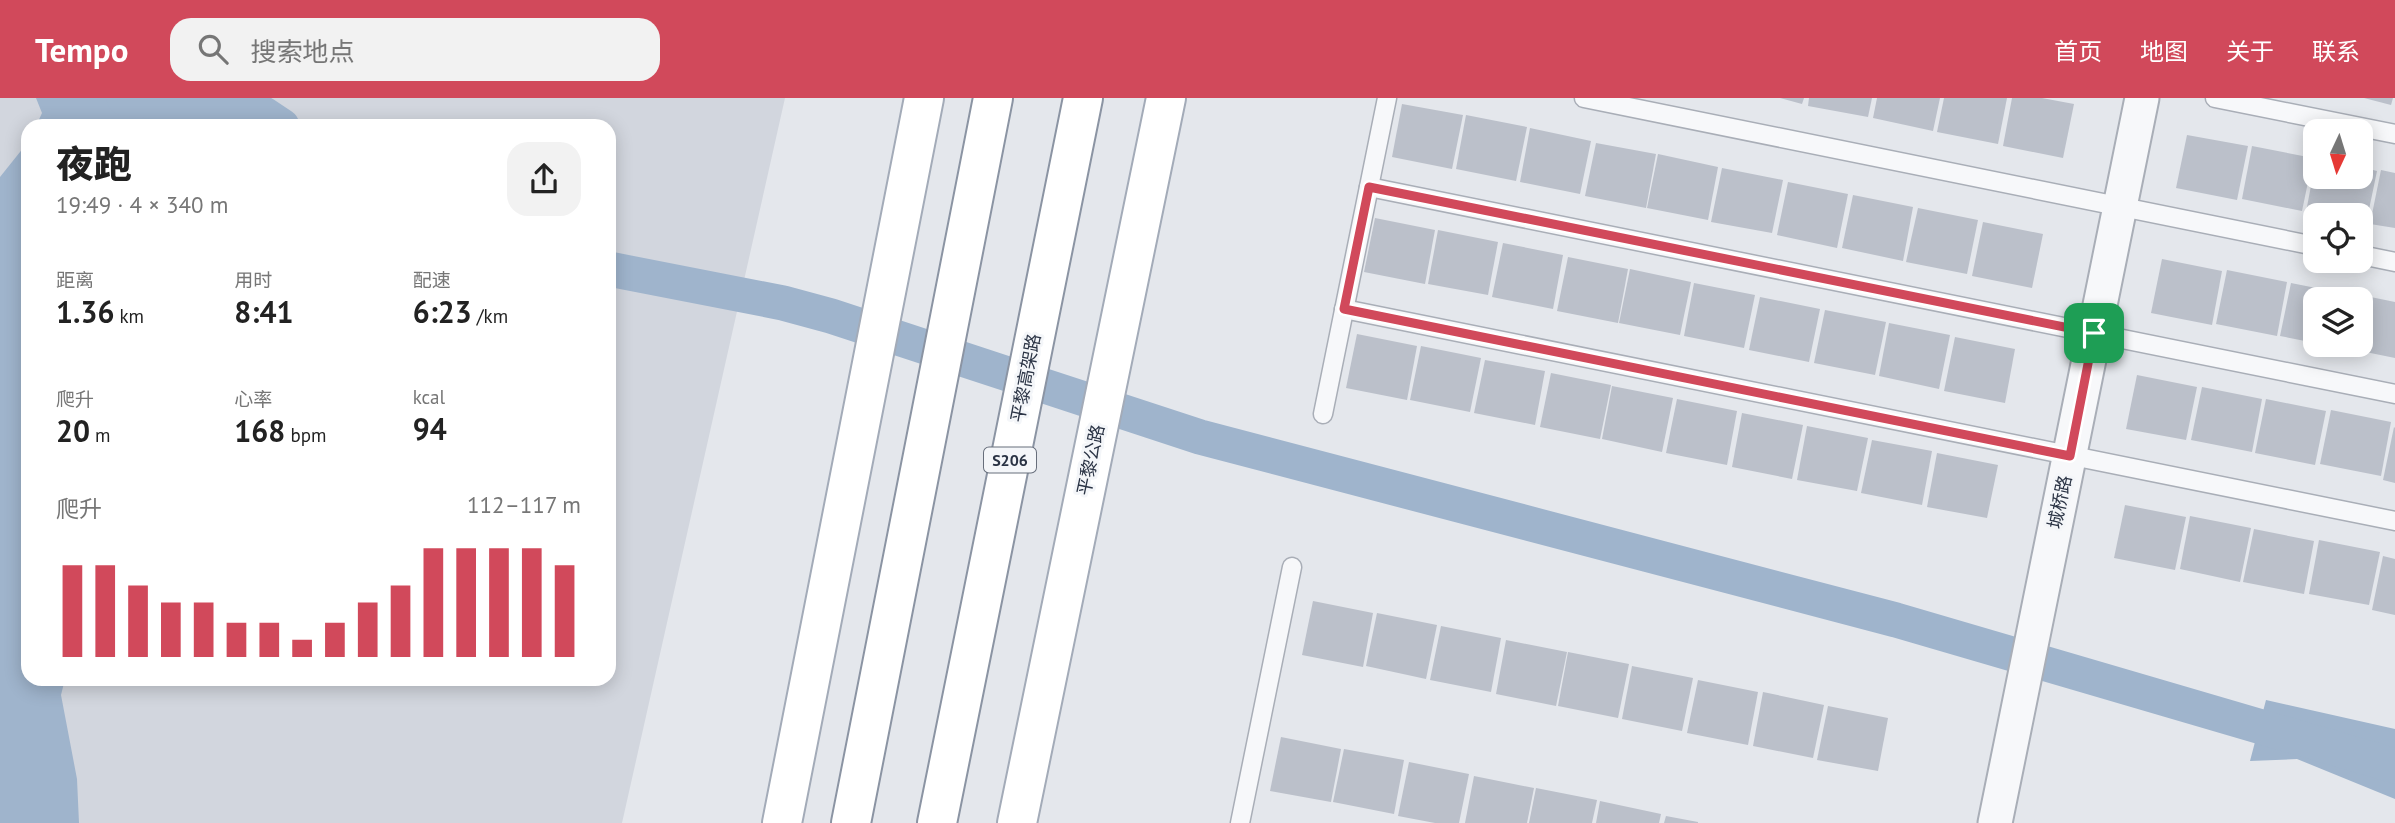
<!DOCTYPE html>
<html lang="zh">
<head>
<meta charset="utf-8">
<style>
  body { margin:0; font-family:"PT Sans","Noto Sans SC",sans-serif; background:#f2f2f2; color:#222; height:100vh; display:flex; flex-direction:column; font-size:26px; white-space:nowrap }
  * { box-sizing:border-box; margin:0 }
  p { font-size:23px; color:#767676 }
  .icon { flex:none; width:38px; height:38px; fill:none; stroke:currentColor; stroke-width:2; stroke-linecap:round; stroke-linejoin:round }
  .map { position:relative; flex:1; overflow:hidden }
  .panel { position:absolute; left:21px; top:21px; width:595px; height:567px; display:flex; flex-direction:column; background:#fff; border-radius:21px; box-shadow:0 4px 18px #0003 }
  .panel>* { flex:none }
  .needle { width:46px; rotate:184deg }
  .buttons { position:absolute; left:2303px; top:21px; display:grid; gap:14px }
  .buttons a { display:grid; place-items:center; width:70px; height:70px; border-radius:14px; background:#fff; box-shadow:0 4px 18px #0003; font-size:35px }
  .pin { position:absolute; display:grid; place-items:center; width:60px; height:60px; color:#fff; margin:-30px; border-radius:14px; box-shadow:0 4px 10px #0006 }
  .round { display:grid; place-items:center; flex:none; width:74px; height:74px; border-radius:21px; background:#f2f2f2 }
  .headline { display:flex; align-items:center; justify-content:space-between; height:119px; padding:0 35px }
  h1 { font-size:38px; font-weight:800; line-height:52px }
  .figures { display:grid; grid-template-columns:repeat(3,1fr); gap:10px; height:119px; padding:7px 35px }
  .figures div { display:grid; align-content:center }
  .figures b { font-size:30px; font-weight:800 }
  .figures small { font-size:19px; font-weight:400 }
  .figures p { font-size:19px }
  .chart { height:196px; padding:14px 35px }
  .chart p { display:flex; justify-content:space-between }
  .chart svg { width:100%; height:126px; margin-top:7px; stroke:#d1495b; stroke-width:6 }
  header { display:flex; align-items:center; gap:42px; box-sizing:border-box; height:98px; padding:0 35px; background:#d1495b; color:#fff }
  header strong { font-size:33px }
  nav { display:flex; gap:38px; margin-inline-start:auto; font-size:24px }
  .search { width:490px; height:63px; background:#f2f2f2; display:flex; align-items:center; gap:18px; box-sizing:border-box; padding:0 24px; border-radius:21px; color:#767676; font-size:26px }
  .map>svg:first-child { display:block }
</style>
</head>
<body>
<header>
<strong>Tempo</strong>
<div class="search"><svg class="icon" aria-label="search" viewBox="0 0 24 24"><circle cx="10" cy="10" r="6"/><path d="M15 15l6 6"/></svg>搜索地点</div>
<nav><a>首页</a><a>地图</a><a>关于</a><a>联系</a></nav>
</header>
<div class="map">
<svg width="2395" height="725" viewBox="0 0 2395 725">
  <rect width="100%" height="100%" fill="#e4e7ec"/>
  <path fill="#d2d6de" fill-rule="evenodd" d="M0 0H785L622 725H0ZM28 28H609V581H28Z"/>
  <g fill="#9fb4cc">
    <polygon points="36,0 220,0 212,28 36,28 42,15"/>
    <polygon points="28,44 28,581 65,581 61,597 77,681 79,725 0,725 0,79"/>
    <polygon points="2266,602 2395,631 2395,701 2297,661 2250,663"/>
  </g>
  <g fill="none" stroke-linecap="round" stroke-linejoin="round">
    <g stroke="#9fb4cc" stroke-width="35">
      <polyline points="124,0 264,16 282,28"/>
      <polyline points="609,171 783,205 831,218 1200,339 1896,522 2395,668"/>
    </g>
  </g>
  <g fill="#bbc0ca">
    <polygon points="1780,0 1804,0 1802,6"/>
    <polygon points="1809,0 1872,0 1868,19 1808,8"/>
    <polygon points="1877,0 1940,0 1933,33 1873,20"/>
    <polygon points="1944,0 2007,0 1998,46 1937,34"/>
    <polygon points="2012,0 2042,0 2074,6 2063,60 2003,48"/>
    <polygon points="2364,0 2393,0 2391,7"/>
    <polygon points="1402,6 1463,17 1452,71 1392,59"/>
    <polygon points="1466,17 1527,29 1516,83 1456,71"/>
    <polygon points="1530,30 1591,43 1580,96 1520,84"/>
    <polygon points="2187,37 2248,48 2237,102 2176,90"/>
    <polygon points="1596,45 1656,56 1646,110 1585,98"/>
    <polygon points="2252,48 2313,60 2302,113 2242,101"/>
    <polygon points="1658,56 1718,69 1708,122 1647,110"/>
    <polygon points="2361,69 2377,73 2366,126 2361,125 2361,117 2321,117 2306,114 2314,72 2315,79 2361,79"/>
    <polygon points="1722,70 1783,82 1772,135 1711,124"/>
    <polygon points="2381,72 2395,75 2395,130 2370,126"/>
    <polygon points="1788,84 1848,96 1837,150 1777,137"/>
    <polygon points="1853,97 1913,109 1903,163 1842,150"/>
    <polygon points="1918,110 1978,122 1967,176 1906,164"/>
    <polygon points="1375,120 1435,132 1425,186 1364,174"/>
    <polygon points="1983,124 2043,136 2032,190 1972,178"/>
    <polygon points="1438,132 1498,144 1488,197 1428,186"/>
    <polygon points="1503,145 1563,157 1553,211 1492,199"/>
    <polygon points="1568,159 1628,171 1618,225 1557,213"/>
    <polygon points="2162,161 2222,173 2212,227 2151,215"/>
    <polygon points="1630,171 1691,184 1680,237 1619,225"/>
    <polygon points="2227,172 2287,184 2277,238 2216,226"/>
    <polygon points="1694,185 1755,197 1744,250 1684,238"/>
    <polygon points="2291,185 2351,197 2350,201 2315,201 2315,245 2280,238"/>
    <polygon points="2356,196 2395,204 2395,260 2346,250 2346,247 2361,247 2361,201 2355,201"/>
    <polygon points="1760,199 1820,211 1809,264 1749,252"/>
    <polygon points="1825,212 1886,224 1875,277 1814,265"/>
    <polygon points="1889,225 1950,237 1939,291 1879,278"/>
    <polygon points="1357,236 1417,248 1407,302 1346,290"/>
    <polygon points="1955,239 2015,251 2005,305 1944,293"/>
    <polygon points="1421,248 1481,260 1470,314 1410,302"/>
    <polygon points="1485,262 1545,273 1535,327 1474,315"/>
    <polygon points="1551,275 1611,287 1600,341 1540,329"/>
    <polygon points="2137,277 2197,289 2186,342 2126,331"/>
    <polygon points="1612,288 1673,300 1662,354 1602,341"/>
    <polygon points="2202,289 2262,301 2252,354 2191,342"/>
    <polygon points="1677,301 1737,313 1727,367 1666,355"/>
    <polygon points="2266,301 2326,313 2315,367 2255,355"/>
    <polygon points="2331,312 2391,324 2381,378 2320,366"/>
    <polygon points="1742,315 1803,327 1792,381 1732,369"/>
    <polygon points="1807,328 1868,340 1857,393 1797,382"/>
    <polygon points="2394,329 2395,330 2395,385 2383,382"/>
    <polygon points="1872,342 1932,353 1922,407 1861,395"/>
    <polygon points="1937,355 1998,367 1987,420 1927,409"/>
    <polygon points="2125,407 2186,419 2175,472 2114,460"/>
    <polygon points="2190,418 2251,430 2240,484 2180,471"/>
    <polygon points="2254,431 2314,443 2304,496 2243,484"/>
    <polygon points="2319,442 2380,454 2369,507 2309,496"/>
    <polygon points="2383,458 2395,461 2395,517 2372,512"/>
    <polygon points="1313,503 1373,515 1363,569 1302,557"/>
    <polygon points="1377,515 1437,527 1426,581 1366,568"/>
    <polygon points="1441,528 1501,540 1491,594 1430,582"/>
    <polygon points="1506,542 1567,554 1556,608 1496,596"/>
    <polygon points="1568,554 1629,566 1618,620 1558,608"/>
    <polygon points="1632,568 1693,580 1682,633 1622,621"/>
    <polygon points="1698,582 1758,594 1748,647 1687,635"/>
    <polygon points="1763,594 1824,607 1813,660 1753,648"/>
    <polygon points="1828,608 1888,620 1878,673 1817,662"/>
    <polygon points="1281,639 1341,651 1331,704 1270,693"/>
    <polygon points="1344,651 1404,662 1394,716 1333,704"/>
    <polygon points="1409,664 1469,676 1459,725 1435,725 1398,718"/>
    <polygon points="1474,678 1534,690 1527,725 1465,725"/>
    <polygon points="1536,690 1597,702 1592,725 1529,725"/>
    <polygon points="1600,703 1661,716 1659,725 1596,725"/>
    <polygon points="1666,718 1698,724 1698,725 1664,725"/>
  </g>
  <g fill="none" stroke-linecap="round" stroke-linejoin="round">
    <defs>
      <g id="service">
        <polyline points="1584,0 2315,148"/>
        <polyline points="2215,0 2395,36"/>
        <polyline points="1369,89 2395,296"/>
        <polyline points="2361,157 2395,164"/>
        <polyline points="1344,211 2395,423"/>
        <polyline points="1323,316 1387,0"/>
        <polyline points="1240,725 1292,469"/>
      </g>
      <polyline id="minor" points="1995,725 2142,0"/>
      <g id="primary">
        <polyline points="782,725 924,0"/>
        <polyline points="1017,725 1166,0"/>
      </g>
      <g id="trunk">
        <polyline points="851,725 993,0"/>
        <polyline points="937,725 1083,0"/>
      </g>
    </defs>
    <use href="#service" stroke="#a9aeb7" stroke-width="21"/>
    <use href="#minor" stroke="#a9aeb7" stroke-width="37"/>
    <use href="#primary" stroke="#a3abb8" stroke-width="42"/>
    <use href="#trunk" stroke="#8b94a3" stroke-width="42"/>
    <use href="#service" stroke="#f7f8fa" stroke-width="18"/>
    <use href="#minor" stroke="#f7f8fa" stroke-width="33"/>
    <use href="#primary" stroke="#fff" stroke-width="38"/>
    <use href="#trunk" stroke="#fff" stroke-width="38"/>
  </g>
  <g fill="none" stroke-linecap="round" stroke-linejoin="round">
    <defs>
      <polygon id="route" points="1369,89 2094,235 2070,358 1344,211"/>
    </defs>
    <use href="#route" stroke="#fff" stroke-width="14"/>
    <use href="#route" stroke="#d1495b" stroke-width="9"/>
  </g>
  <g text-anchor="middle" stroke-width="6" stroke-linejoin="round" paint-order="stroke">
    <rect fill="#f4f6f9" stroke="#676e7b" stroke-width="2" x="984" y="349.5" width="52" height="25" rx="5"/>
    <g font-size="16" font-weight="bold" fill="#2b3445">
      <text x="1010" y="368">S206</text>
    </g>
    <g font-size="18" fill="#2b3445" stroke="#f4f6f9">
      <text transform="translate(1026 280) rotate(-79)" y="6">平黎高架路</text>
      <text transform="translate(1091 362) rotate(-78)" y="6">平黎公路</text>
      <text transform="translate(2060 404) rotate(-78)" y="6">城桥路</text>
    </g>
  </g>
</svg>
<div class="buttons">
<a><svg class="needle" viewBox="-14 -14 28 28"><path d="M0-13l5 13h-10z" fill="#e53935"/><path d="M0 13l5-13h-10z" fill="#767676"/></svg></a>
<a><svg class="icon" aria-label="locate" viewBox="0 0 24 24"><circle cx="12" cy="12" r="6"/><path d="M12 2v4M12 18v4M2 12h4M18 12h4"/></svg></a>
<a><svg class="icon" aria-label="layers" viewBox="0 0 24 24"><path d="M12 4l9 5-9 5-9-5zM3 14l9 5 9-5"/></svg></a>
</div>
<div class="pin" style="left:2094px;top:235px;background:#1e9e55"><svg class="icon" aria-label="arrive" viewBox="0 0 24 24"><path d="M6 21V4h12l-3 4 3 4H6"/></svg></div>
<section class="panel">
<div class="headline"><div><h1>夜跑</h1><p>19:49 · 4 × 340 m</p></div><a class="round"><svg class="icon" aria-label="share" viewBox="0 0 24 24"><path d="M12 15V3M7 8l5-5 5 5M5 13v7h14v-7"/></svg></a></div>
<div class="figures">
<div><p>距离</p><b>1.36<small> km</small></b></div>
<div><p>用时</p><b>8:41</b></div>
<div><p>配速</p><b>6:23<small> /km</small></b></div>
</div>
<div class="figures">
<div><p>爬升</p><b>20<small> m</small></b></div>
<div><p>心率</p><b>168<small> bpm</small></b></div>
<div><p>kcal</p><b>94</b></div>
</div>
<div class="chart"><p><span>爬升</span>112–117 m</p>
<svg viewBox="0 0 160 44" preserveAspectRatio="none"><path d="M5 44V12M15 44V12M25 44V19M35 44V25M45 44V25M55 44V32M65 44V32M75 44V38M85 44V32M95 44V25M105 44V19M115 44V6M125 44V6M135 44V6M145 44V6M155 44V12"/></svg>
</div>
</section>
</div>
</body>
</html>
